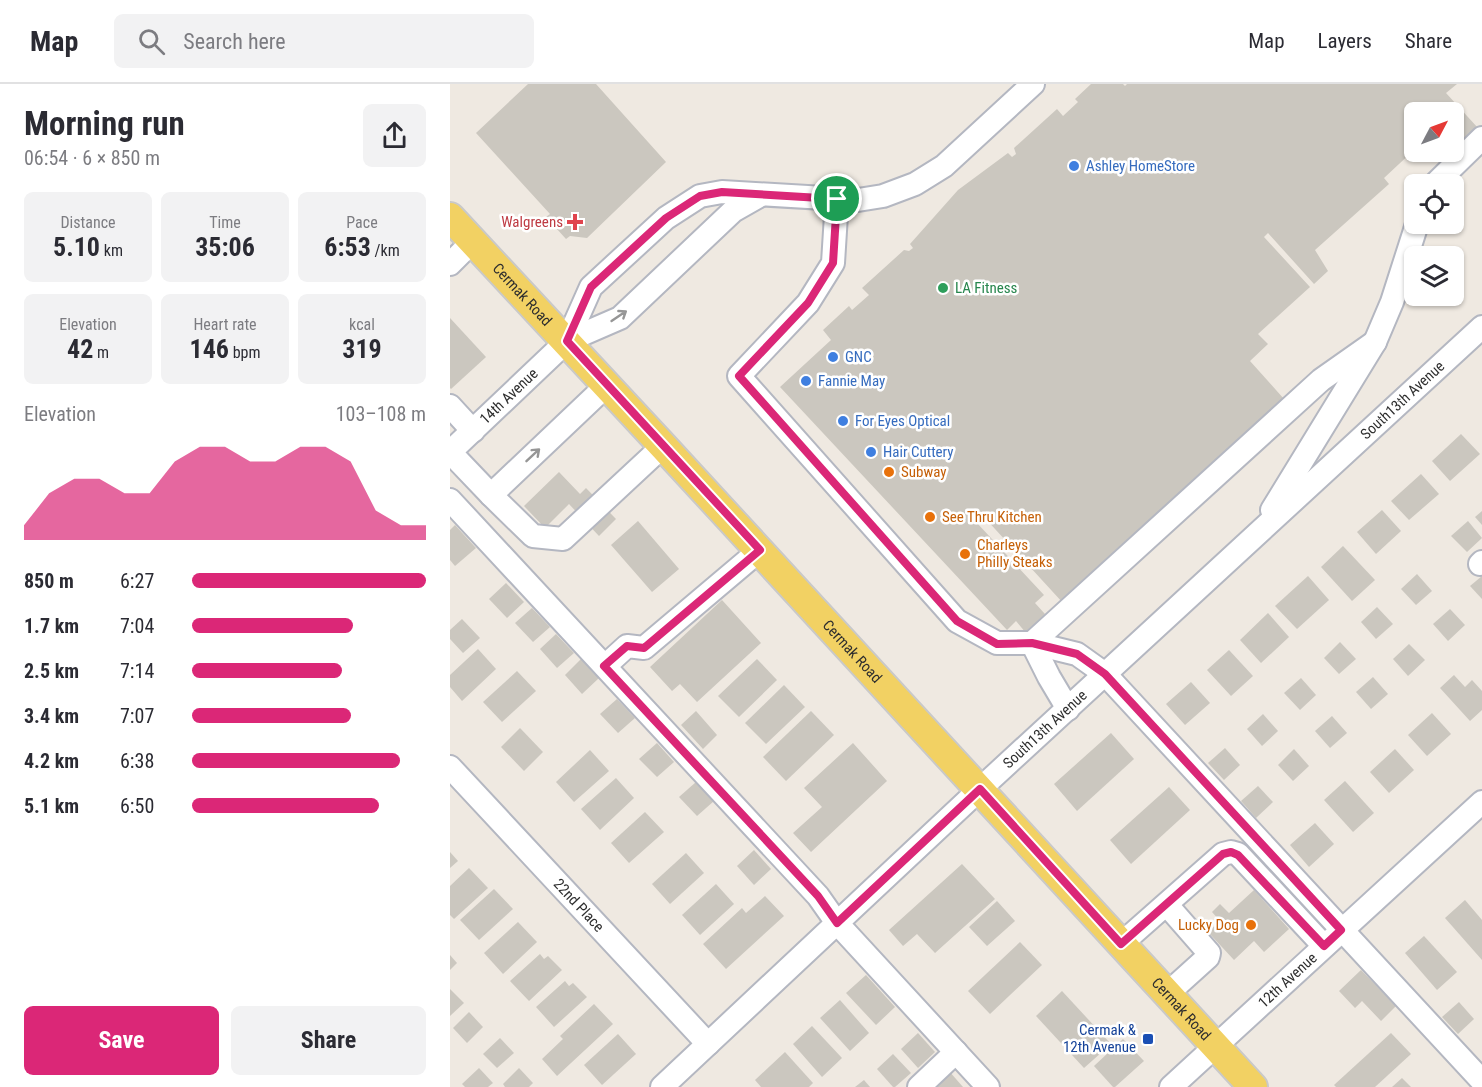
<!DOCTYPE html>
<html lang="en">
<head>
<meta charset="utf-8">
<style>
  body { margin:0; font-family:"Roboto Condensed",sans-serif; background:#f2f2f3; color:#2b2b33; height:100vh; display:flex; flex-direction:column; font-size:22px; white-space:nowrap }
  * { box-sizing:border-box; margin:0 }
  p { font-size:20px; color:#7c7c81 }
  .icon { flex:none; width:33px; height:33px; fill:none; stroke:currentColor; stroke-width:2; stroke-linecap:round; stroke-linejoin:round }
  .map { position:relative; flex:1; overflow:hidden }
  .side { display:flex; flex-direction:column; background:#fff; width:450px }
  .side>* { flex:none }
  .needle { width:39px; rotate:49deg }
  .buttons { position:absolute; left:954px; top:18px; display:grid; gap:12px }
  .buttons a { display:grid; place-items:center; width:60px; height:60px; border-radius:9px; background:#fff; box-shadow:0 2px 4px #0004; font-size:30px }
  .pin { position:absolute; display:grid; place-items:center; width:51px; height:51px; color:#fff; margin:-26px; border:3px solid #fff; border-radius:50%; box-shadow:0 2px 6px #0007 }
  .round { display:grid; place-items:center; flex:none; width:63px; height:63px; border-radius:9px; background:#f2f2f3 }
  .overview { display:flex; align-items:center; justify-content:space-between; height:102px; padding:0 24px }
  h1 { font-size:33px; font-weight:700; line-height:45px }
  .metrics { display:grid; grid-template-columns:repeat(3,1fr); gap:9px; height:102px; padding:6px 24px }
  .metrics div { display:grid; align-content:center; border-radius:9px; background:#f2f2f3; text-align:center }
  .metrics b { font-size:26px; font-weight:700 }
  .metrics small { font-size:16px; font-weight:400 }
  .metrics p { font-size:16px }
  .chart { height:168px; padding:12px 24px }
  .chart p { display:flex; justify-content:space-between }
  .chart svg { width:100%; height:108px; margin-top:6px; fill:#db2777; opacity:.7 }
  .cta { display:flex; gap:12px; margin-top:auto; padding:12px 24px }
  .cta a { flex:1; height:69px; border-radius:9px; background:#db2777; color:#fff; font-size:24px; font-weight:700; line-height:69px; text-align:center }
  .cta a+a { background:#f2f2f3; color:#2b2b33 }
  ul { padding:0 24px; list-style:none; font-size:20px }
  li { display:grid; grid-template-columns:96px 72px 1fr; align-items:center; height:45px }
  li i { height:15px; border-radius:8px; background:#db2777 }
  header { display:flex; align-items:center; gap:36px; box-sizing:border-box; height:84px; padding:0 30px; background:#fff; border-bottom:2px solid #e1e1e2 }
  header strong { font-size:28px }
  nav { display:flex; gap:33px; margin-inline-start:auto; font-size:21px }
  .search { width:420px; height:54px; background:#f2f2f3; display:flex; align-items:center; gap:15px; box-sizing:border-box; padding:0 21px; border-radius:9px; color:#7c7c81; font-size:22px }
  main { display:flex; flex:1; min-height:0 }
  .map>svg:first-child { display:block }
</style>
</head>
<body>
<header>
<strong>Map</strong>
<div class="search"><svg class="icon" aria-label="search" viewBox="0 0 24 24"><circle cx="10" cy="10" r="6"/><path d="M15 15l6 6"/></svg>Search here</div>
<nav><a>Map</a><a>Layers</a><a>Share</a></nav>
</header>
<main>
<section class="side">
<div class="overview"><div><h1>Morning run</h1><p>06:54 · 6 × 850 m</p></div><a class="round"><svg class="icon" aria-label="share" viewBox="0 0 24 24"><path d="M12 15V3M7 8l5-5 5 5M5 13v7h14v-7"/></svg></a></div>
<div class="metrics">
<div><p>Distance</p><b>5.10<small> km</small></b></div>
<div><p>Time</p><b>35:06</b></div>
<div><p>Pace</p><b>6:53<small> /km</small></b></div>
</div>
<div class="metrics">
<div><p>Elevation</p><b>42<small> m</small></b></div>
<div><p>Heart rate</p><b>146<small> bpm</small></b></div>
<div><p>kcal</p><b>319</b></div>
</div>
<div class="chart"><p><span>Elevation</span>103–108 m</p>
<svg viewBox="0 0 160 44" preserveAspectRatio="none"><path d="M0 44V38L10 25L20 19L30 19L40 25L50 25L60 12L70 6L80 6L90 12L100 12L110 6L120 6L130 12L140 32L150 38L160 38V44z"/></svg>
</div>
<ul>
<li><b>850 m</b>6:27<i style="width:100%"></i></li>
<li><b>1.7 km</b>7:04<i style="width:69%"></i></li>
<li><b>2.5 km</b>7:14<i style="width:64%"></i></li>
<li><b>3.4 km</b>7:07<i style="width:68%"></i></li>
<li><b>4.2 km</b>6:38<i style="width:89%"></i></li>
<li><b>5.1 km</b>6:50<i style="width:80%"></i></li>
</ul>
<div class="cta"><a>Save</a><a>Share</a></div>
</section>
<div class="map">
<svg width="1032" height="1003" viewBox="0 0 1032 1003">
  <rect width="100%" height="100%" fill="#efe9e1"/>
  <g fill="#cbc7bf">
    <polygon points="78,0 146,0 216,78 137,154 120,152 116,155 96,133 100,130 26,49"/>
    <polygon points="641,0 673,0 675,2 677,0 1007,0 996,9 1028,44 1016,56 1005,44 1004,46 1004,28 964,28 964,66 934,94 939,100 865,166 878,187 864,200 818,149 814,153 860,203 808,250 818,260 800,277 834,315 613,519 534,433 527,439 594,511 585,519 595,530 576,549 566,537 557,546 330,303 381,256 373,246 399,222 402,226 419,211 412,204 454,166 459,167 463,164 460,160 508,106 558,69 562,73 566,70 564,64 607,25 613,32 628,18 625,15"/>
    <polygon points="0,234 36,273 1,305 0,304"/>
    <polygon points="1011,350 1030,370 1000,397 982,377"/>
    <polygon points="109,388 130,410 136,404 166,435 149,452 119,420 95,444 74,422"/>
    <polygon points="971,390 989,410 959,436 941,417"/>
    <polygon points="932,426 951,447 926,470 907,448"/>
    <polygon points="1032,427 1032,441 1025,433"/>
    <polygon points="188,437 229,485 202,508 161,461"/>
    <polygon points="1018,437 1032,454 1017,468 1001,452"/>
    <polygon points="5,441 26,464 5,482 0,476 0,446"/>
    <polygon points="893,462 925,496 902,517 871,483"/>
    <polygon points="967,490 982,507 966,521 951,505"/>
    <polygon points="858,492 879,516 847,545 825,522"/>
    <polygon points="1032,492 1032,515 1020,502"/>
    <polygon points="56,499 74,518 57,534 39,515"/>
    <polygon points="272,516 311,559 247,618 230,600 222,607 200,583"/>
    <polygon points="927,523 943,540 926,555 911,538"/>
    <polygon points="82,524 100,543 83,558 65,539"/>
    <polygon points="1000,525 1015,541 998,557 983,540"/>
    <polygon points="818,529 839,553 811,579 790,556"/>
    <polygon points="12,535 30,554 13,569 0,555 0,546"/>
    <polygon points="106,550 124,569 107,584 90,565"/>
    <polygon points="890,558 906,575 889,590 874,574"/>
    <polygon points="959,560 975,576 958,592 943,575"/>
    <polygon points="28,565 46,585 12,617 0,603 0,591"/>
    <polygon points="779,566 803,592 781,612 757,586"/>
    <polygon points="131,575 149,594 132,610 115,591"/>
    <polygon points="307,575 327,596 289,633 268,612"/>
    <polygon points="67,587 86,607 52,638 33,618"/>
    <polygon points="1004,591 1015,603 1022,596 1032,607 1032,626 1020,637 990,604"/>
    <polygon points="923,593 938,610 921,625 906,608"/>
    <polygon points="851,594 866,611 850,626 834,609"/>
    <polygon points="741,598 760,619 735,641 716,620"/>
    <polygon points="334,601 355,623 316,660 295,639"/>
    <polygon points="167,615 185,634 168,649 150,630"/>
    <polygon points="246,627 267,651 253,665 231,641"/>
    <polygon points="361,627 384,651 336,697 313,673"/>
    <polygon points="982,629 1001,650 977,672 958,651"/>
    <polygon points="813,630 828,647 812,662 797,645"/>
    <polygon points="882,632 897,649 880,664 865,647"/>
    <polygon points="70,644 93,668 74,687 51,663"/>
    <polygon points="661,649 684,675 627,727 604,700"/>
    <polygon points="207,659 224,678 207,693 189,675"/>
    <polygon points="403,659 437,697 361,768 343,749 372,723 354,704"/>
    <polygon points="775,664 790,681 774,696 758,679"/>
    <polygon points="844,665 859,682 843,697 828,681"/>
    <polygon points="945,665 964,686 939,709 920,688"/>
    <polygon points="140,666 159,687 124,718 106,698"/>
    <polygon points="166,694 184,714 150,746 131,725"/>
    <polygon points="895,697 924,729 903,748 874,716"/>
    <polygon points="246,698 264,717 247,732 229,713"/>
    <polygon points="808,702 823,718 806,734 791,717"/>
    <polygon points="719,703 740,726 681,780 660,756"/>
    <polygon points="195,728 214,748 179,779 161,759"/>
    <polygon points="865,739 884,760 859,783 840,761"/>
    <polygon points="304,766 321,785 304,801 287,782"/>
    <polygon points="0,768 8,777 0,784"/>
    <polygon points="236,769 254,789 220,820 202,800"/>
    <polygon points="512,780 545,815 485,869 467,850 453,862 439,846"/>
    <polygon points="19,784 38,804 4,835 0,831 0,802"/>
    <polygon points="266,800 284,820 250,851 232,831"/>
    <polygon points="44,805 63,825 29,856 10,836"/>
    <polygon points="804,806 839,845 814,868 804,857 784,876 758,848 770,837 762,828 770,820 779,829"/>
    <polygon points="315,812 334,832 276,885 253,860 292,824 296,829"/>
    <polygon points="1015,816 1032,836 1032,876 995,834"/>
    <polygon points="547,817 565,837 537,862 519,843"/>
    <polygon points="68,838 87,858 53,890 34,869"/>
    <polygon points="974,852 1007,888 987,906 955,869"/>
    <polygon points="570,858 592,881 540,930 518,907"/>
    <polygon points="90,870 94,875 98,872 112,886 79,917 60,897"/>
    <polygon points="0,871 7,879 0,886"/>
    <polygon points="911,886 946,922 931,937 912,917 905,924 889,907"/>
    <polygon points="416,891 445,923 426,941 396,909"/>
    <polygon points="115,897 119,902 123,899 137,913 104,943 86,923"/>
    <polygon points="0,905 14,919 0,932"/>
    <polygon points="612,907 661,960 634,984 586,932"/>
    <polygon points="390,916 419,949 400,967 370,934"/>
    <polygon points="1009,918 1024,935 1008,950 992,933"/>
    <polygon points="144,920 163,940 107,992 92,975 113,955 110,952"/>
    <polygon points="19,928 33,943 17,959 3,944"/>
    <polygon points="362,942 392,974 372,993 343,960"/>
    <polygon points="468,949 485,968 468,984 451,965"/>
    <polygon points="941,949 961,970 925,1003 886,1003 884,1001"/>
    <polygon points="168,950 186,970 152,1001 134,981"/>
    <polygon points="50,954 64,969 47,984 33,970"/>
    <polygon points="673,955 694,977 665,1003 663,1003 644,982"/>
    <polygon points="335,968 363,999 359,1003 311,1003 305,996"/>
    <polygon points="443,970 461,989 445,1003 443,1003 427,985"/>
    <polygon points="29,984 43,999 38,1003 15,1003 12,1000"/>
    <polygon points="69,984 83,999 79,1003 55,1003 53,1000"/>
    <polygon points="499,987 513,1003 482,1003"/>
    <polygon points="952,994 961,1003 942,1003"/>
    <polygon points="414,996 420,1003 405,1003"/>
  </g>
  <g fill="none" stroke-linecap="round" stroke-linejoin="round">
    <defs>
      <g id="minor">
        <polyline points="985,100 1032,54"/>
        <polyline points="387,115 383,179 358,219 289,292 507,537 547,559 582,559 627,570 655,590 1032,997"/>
        <polyline points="0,180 23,157"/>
        <polyline points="117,257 141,203 216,134 250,112 272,108 408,116 433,112 465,100 494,82 583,0"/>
        <polyline points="0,322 23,347"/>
        <path id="s1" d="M0 368 117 257 170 234 283 127 311 111"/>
        <polyline points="0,368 41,411 83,452 113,455 213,362"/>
        <polyline points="41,411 157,301"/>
        <polyline points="0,416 368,812 387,839 538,1003"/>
        <polyline points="822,426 925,258 942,218 967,140"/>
        <polyline points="1030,480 1032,478"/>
        <polyline points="582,559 871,296 925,258"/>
        <polyline points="582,559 599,593 618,625"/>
        <polyline points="155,582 177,562 194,564 310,466"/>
        <path id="s2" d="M0 683 258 960"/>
        <polyline points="717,821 759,869 758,873 717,910"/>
        <polyline points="671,860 773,770 781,768 788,770 874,862"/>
        <path id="s3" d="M212 1003 530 705 1032 243"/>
        <polyline points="469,1003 506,968"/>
        <path id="s4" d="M721 1003 1032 718"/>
      </g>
      <g id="major">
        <path id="s5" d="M0 133 213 362 803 1003"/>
      </g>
    </defs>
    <use href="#minor" stroke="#b4b7c1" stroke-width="26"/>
    <use href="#major" stroke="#c9c9c9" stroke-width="32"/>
    <use href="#minor" stroke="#fff" stroke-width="22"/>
    <use href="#major" stroke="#f2d163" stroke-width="28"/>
  </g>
  <defs><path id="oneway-shaft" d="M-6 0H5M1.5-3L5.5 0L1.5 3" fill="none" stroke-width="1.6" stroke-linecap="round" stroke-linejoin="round" transform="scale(1.5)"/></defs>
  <g stroke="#969696">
    <use href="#oneway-shaft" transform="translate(169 232) rotate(-34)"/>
    <use href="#oneway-shaft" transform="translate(83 371) rotate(-43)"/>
  </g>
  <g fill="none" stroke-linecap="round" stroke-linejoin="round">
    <defs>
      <polygon id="route" points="272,108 387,115 383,179 358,219 289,292 507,537 547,560 582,559 627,570 655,590 891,846 874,862 788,771 781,768 773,770 671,860 530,705 387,839 368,812 154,582 177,562 194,564 310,466 117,257 141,203 216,134 250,112"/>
    </defs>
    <use href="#route" stroke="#fff" stroke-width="12"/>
    <use href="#route" stroke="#db2777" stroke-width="8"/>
  </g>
  <g fill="#3f7fe0" stroke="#fff" stroke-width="2">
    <circle cx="624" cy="82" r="6"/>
    <circle cx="383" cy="273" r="6"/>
    <circle cx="356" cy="297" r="6"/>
    <circle cx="393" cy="337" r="6"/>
    <circle cx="421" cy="368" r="6"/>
  </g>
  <path fill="#e0444e" stroke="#fff" stroke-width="2" d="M122 129h6v6h6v6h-6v6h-6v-6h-6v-6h6z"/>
  <circle fill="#2e9e5b" stroke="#fff" stroke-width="2" cx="493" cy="204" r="6"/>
  <g fill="#e8710a" stroke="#fff" stroke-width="2">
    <circle cx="439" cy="388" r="6"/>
    <circle cx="480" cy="433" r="6"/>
    <circle cx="515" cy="470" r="6"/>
    <circle cx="801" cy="841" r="6"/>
  </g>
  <rect fill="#1a4fb4" stroke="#fff" stroke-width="2" x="692" y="949" width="12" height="12" rx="3"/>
  <g text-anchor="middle" stroke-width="5" stroke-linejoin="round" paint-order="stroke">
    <g font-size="15" fill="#366cbe" stroke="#fff" text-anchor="start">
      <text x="636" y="87">Ashley HomeStore</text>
      <text x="395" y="278">GNC</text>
      <text x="368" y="302">Fannie May</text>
      <text x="405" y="342">For Eyes Optical</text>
      <text x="433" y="373">Hair Cuttery</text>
    </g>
    <g font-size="15" fill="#be3a42" stroke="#fff" text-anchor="end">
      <text x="113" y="143">Walgreens</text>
    </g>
    <g font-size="15" fill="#27864d" stroke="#fff" text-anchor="start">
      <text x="505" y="209">LA Fitness</text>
    </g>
    <g font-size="15" fill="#2e2e2e" stroke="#fff">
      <text dy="5" stroke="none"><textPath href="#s5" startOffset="106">Cermak Road</textPath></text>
      <text dy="5" stroke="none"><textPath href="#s1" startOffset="81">14th Avenue</textPath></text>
      <text dy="5" stroke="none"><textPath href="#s3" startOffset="1010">South13th Avenue</textPath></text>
      <text dy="5" stroke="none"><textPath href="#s5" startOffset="592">Cermak Road</textPath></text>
      <text dy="5" stroke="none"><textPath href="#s3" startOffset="524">South13th Avenue</textPath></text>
      <text dy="5" stroke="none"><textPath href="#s2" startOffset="189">22nd Place</textPath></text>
      <text dy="5" stroke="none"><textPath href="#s4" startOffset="158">12th Avenue</textPath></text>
      <text dy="5" stroke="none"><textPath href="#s5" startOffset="1078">Cermak Road</textPath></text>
    </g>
    <g font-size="15" fill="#c56008" stroke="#fff" text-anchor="start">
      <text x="451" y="393">Subway</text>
      <text x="492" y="438">See Thru Kitchen</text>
      <text x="527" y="466">Charleys<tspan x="527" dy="17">Philly Steaks</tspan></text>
      <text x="789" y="846" text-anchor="end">Lucky Dog</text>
    </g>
    <g font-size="15" fill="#164399" stroke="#fff" text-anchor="end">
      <text x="686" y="951">Cermak &amp;<tspan x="686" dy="17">12th Avenue</tspan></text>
    </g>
  </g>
</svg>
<div class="buttons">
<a><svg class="needle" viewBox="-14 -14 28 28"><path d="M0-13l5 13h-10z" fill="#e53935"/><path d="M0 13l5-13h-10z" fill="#7c7c81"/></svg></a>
<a><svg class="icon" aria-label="locate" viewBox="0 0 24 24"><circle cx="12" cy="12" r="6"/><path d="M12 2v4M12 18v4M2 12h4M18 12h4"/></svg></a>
<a><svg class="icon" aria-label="layers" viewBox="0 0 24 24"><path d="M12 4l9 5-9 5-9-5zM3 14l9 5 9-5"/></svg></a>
</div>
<div class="pin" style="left:387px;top:115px;background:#1e9e55"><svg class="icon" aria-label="arrive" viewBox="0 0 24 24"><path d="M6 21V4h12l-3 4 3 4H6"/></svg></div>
</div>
</main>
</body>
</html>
